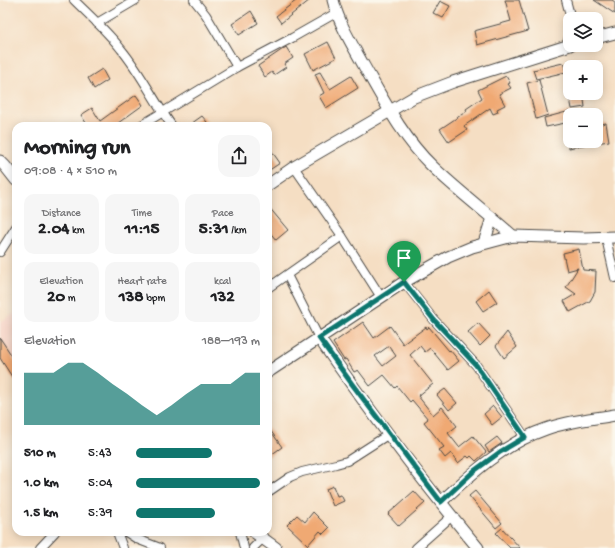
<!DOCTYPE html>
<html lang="en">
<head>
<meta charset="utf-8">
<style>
  body { margin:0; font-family:"Gochi Hand",sans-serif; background:#f6f6f6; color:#202124; height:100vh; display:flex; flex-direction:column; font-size:15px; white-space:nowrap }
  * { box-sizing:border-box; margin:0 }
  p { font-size:13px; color:#757577 }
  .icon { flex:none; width:22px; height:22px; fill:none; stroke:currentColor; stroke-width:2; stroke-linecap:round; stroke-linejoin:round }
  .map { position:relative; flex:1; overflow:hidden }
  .details { position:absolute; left:12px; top:122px; width:260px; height:414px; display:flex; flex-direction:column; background:#fff; border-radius:12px; box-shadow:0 2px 10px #0003 }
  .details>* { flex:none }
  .fabs { position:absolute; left:563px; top:12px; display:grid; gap:8px }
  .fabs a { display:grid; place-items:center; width:40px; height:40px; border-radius:8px; background:#fff; box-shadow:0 2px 10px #0003; font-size:20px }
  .pin { position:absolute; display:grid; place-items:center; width:34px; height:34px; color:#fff; margin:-41px -17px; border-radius:50% 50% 50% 0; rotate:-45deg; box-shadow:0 0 4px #0007 }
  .pin .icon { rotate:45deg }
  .round { display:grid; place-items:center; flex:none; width:42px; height:42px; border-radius:12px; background:#f6f6f6 }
  .head { display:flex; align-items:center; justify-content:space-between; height:68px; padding:0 12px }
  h1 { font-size:22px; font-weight:800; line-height:30px }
  .metrics { display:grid; grid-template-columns:repeat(3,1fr); gap:6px; height:68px; padding:4px 12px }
  .metrics div { display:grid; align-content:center; border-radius:10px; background:#f6f6f6; text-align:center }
  .metrics b { font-size:17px; font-weight:800 }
  .metrics small { font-size:11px; font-weight:400 }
  .metrics p { font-size:11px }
  .chart { height:112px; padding:8px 12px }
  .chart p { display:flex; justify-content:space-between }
  .chart svg { width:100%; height:72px; margin-top:4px; fill:#0f766e; opacity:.7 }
  ul { padding:0 12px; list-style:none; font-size:13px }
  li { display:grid; grid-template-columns:64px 48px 1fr; align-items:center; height:30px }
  li i { height:10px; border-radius:5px; background:#0f766e }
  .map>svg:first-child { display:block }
</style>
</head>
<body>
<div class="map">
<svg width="615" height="548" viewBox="0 0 615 548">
  <rect width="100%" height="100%" fill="#fbf7ec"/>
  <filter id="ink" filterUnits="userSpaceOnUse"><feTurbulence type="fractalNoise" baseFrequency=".025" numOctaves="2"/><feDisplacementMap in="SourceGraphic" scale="8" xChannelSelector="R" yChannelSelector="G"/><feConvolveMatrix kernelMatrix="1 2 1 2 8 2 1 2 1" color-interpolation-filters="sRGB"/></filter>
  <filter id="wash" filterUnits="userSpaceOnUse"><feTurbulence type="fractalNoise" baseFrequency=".012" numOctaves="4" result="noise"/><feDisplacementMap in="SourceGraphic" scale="16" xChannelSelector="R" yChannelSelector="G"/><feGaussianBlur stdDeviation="0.9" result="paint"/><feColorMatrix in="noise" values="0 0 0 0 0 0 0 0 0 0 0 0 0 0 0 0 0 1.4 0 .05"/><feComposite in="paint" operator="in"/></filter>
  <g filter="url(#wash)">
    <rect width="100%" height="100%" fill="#f5dec3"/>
    <polygon fill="#f6d2c4" points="16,312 16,361 0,336 0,322"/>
    <g id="blocks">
      <g fill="#f0a973" fill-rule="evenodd">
        <polygon points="297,0 310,0 281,23 276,16"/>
        <polygon points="505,0 519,0 528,31 477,45 474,31 511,21"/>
        <polygon points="594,0 612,0 615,2 615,14"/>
        <polygon points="440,1 450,6 443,18 433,13"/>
        <polygon points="251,11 258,23 239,35 232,24"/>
        <polygon points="328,42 336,58 313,70 305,54"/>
        <polygon points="286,47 293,58 284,64 286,67 274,75 272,72 265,77 258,66"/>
        <polygon points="563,63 566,72 536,79 533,70"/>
        <polygon points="102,69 108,80 94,89 88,78"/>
        <polygon points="320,72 330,89 351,76 358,88 326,108 319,96 324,93 315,74"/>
        <polygon points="506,76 510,83 508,84 511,88 499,94 505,105 497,109 498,112 493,114 490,108 464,126 467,130 449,142 440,129 467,111 466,109 482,98 478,90"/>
        <polygon points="539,80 548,115 536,119 527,83"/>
        <polygon points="569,93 583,93 585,107 572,109"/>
        <polygon points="136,95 143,105 114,126 88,126 81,115 92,108 100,121"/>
        <polygon points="570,111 570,122 546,127 544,118"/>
        <polygon points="202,116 207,122 202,126 188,126"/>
        <polygon points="606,123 609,141 596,143 596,125"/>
        <polygon points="568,141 587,141 588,144 569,148"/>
        <polygon points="268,146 280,163 268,171"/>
        <polygon points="268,206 288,230 276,240 268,230"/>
        <polygon points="579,249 583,270 596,271 595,292 590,301 570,312 564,301 576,294 566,287 578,268 567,271 563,253"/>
        <polygon points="489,290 497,302 483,311 476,301"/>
        <path d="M363 322 374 338 390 326 403 344 426 327 427 329 429 327 449 351 450 350 459 361 448 370 430 348 425 352 420 346 410 355 433 384 418 396 433 415 442 407 457 426 448 433 459 447 473 436 486 452 476 461 471 456 469 458 467 456 458 463 451 453 445 458 439 450 444 447 424 422 428 419 412 400 410 402 397 386 395 388 384 375 370 386 358 370 354 372 346 359 344 360 333 343ZM389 346 396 356 383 366 375 356Z"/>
        <polygon points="478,323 490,336 480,346 468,332"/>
        <polygon points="507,332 517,347 504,358 496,346"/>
        <polygon points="0,338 16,362 16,383 0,358"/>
        <polygon points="445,389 457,403 449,410 437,395"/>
        <polygon points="493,406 502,417 492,425 484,414"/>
        <polygon points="268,427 282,447 268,457"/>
        <polygon points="497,437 502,443 489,452 485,446"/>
        <polygon points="333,486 337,496 341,495 344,501 333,506 326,489"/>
        <polygon points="414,491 425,503 399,526 388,514"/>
        <polygon points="475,491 502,523 496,528 469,496"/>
        <polygon points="313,512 329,528 323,534 320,531 308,545 287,525 297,515 305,522"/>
        <polygon points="502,528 520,548 510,548 496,533"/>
      </g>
    </g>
  </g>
  <g filter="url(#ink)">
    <use href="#blocks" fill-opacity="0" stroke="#494642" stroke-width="1"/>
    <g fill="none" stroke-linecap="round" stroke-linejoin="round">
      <defs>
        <g id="street">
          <path d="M74 0C90 16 107 31 121 49 141 73 154 101 172 126"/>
          <polyline points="194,0 206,15 237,67"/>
          <polyline points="566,0 571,19"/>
          <polyline points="97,23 136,0"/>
          <polyline points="567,46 570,32"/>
          <polyline points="140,126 237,67 292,38 336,13"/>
          <polyline points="294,167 342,236 381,297"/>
          <polyline points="606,238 615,278"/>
          <polyline points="0,252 16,227"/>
          <polyline points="287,275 319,338"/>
          <polyline points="404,282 434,320 476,365 525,437"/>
          <polyline points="268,288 342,236"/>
          <polyline points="268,492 290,477 302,472 336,464 347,461 389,434"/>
          <polyline points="117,532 123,548"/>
          <polyline points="126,532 137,539 160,548"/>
          <polyline points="240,532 244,548"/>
          <polyline points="40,548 55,532"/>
          <polyline points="253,548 262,539"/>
          <polyline points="416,548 452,516"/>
        </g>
        <g id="secondary">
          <path d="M333 0C339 24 352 44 364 66 384 101 403 138 432 166 458 191 486 212 513 236"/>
          <polyline points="596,38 615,33"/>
          <polyline points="0,161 5,166 16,180"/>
          <polyline points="268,185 294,167 414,97 453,82 570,45"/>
          <polyline points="484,243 492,218"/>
          <path d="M319 338C369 410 422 481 478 548"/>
          <polyline points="268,372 404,282 448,257 472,247 513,236 584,238 615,237"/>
          <path d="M441 502C472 473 505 443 546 429 568 421 592 419 615 415"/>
          <polyline points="254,532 276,548"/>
        </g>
      </defs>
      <use href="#street" stroke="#494642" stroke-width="10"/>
      <use href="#secondary" stroke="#494642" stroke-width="13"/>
      <use href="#street" stroke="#fff" stroke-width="8"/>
      <use href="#secondary" stroke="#fff" stroke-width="11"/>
    </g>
  </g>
  <g fill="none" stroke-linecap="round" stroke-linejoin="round" filter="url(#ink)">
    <defs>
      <polygon id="route" points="404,282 434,320 476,365 525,437 500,452 474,471 441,502 352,384 319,338"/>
    </defs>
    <use href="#route" stroke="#fff" stroke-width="8"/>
    <use href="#route" stroke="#0f766e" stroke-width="5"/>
  </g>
</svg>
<div class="fabs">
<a><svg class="icon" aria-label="layers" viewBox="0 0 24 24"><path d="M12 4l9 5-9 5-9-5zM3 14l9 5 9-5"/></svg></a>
<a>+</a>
<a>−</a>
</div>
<div class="pin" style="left:404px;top:282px;background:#1e9e55"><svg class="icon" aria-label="arrive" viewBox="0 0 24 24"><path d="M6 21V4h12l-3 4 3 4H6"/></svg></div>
<section class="details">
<div class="head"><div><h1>Morning run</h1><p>09:08 · 4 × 510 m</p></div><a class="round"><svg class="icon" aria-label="share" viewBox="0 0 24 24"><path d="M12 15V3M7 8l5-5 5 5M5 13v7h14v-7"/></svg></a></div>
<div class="metrics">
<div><p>Distance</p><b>2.04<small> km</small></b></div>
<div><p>Time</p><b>11:15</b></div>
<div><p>Pace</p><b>5:31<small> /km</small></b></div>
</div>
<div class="metrics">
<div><p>Elevation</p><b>20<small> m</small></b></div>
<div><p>Heart rate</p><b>138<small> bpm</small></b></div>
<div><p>kcal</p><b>132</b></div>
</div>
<div class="chart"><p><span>Elevation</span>188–193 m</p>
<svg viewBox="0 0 160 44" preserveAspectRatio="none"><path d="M0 44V12L10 12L20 12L30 6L40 6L50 12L60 19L70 25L80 32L90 38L100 32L110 25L120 19L130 19L140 19L150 12L160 12V44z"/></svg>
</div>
<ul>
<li><b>510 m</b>5:43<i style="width:61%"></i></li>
<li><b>1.0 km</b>5:04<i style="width:100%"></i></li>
<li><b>1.5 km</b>5:39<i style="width:64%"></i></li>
</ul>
</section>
</div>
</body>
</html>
